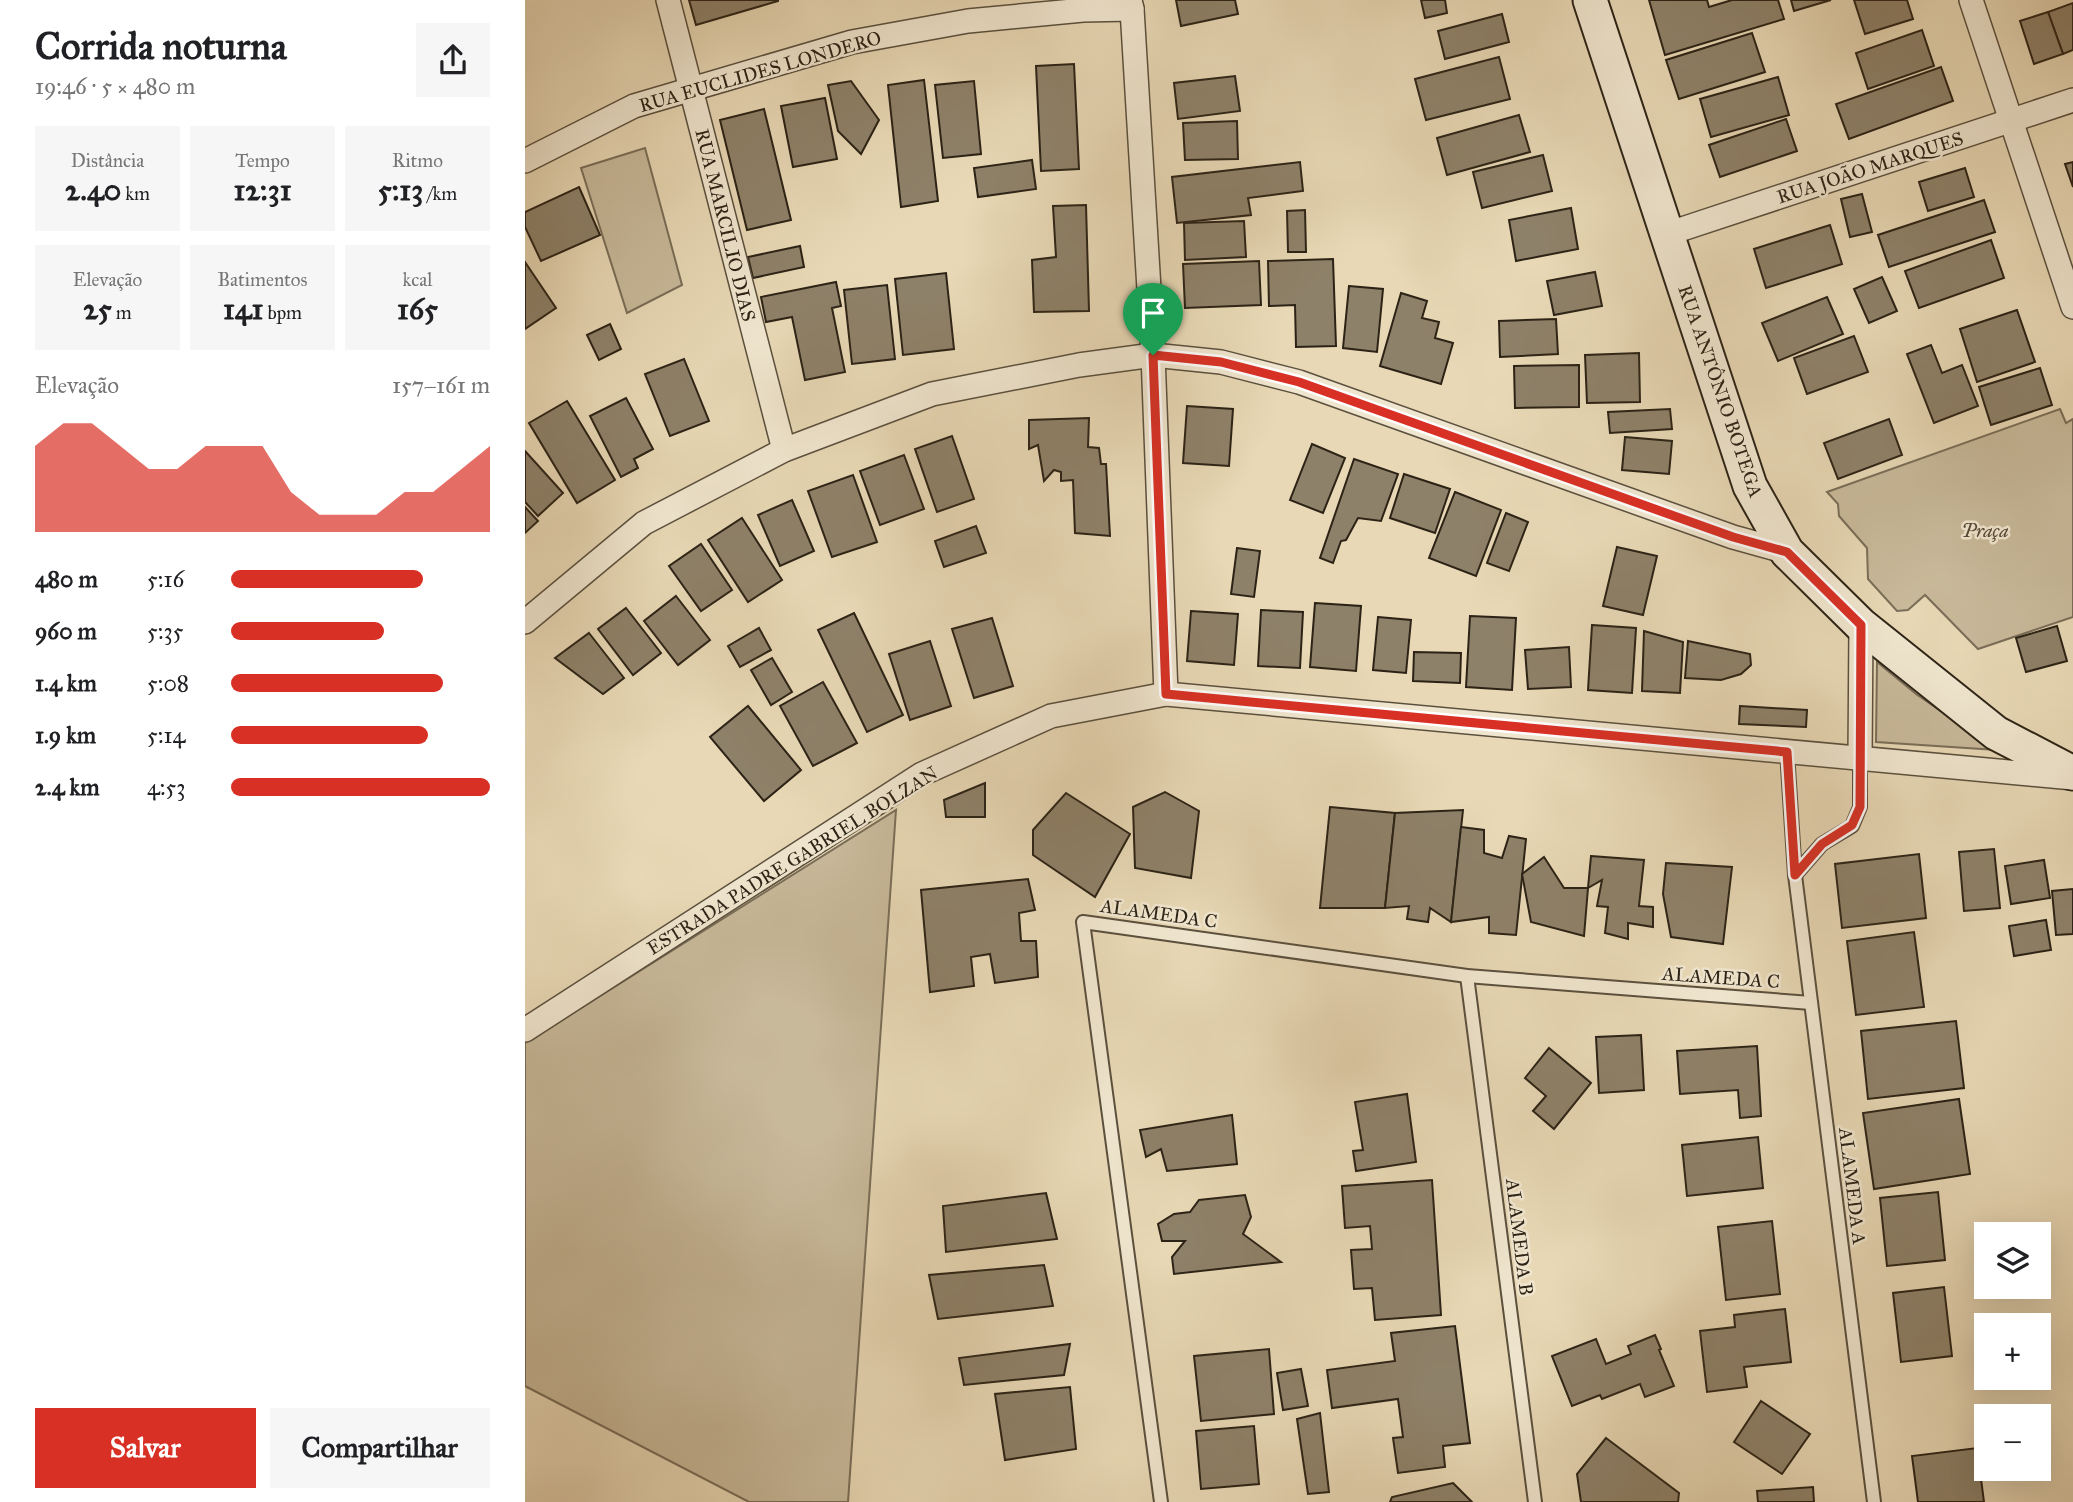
<!DOCTYPE html>
<html lang="pt">
<head>
<meta charset="utf-8">
<style>
  body { margin:0; font-family:"IM FELL Great Primer",serif; background:#f6f6f6; color:#202124; height:100vh; display:flex; flex-direction:column; font-size:26px; white-space:nowrap }
  * { box-sizing:border-box; margin:0 }
  p { font-size:23px; color:#757577 }
  .icon { flex:none; width:38px; height:38px; fill:none; stroke:currentColor; stroke-width:2; stroke-linecap:round; stroke-linejoin:round }
  .map { position:relative; flex:1; overflow:hidden }
  .panel { display:flex; flex-direction:column; background:#fff; width:525px }
  .panel>* { flex:none }
  .fabs { position:absolute; left:1449px; top:1222px; display:grid; gap:14px }
  .fabs a { display:grid; place-items:center; width:77px; height:77px; border-radius:0px; background:#fff; box-shadow:0 7px 28px #0002; font-size:35px }
  .pin { position:absolute; display:grid; place-items:center; width:60px; height:60px; color:#fff; margin:-72px -30px; border-radius:50% 50% 50% 0; rotate:-45deg; box-shadow:0 0 7px #0007 }
  .pin .icon { rotate:45deg }
  .round { display:grid; place-items:center; flex:none; width:74px; height:74px; border-radius:0px; background:#f6f6f6 }
  .summary { display:flex; align-items:center; justify-content:space-between; height:119px; padding:0 35px }
  h1 { font-size:38px; font-weight:700; line-height:52px }
  .figures { display:grid; grid-template-columns:repeat(3,1fr); gap:10px; height:119px; padding:7px 35px }
  .figures div { display:grid; align-content:center; border-radius:0px; background:#f6f6f6; text-align:center }
  .figures b { font-size:30px; font-weight:700 }
  .figures small { font-size:19px; font-weight:400 }
  .figures p { font-size:19px }
  .chart { height:196px; padding:14px 35px }
  .chart p { display:flex; justify-content:space-between }
  .chart svg { width:100%; height:126px; margin-top:7px; fill:#d93025; opacity:.7 }
  .cta { display:flex; gap:14px; margin-top:auto; padding:14px 35px }
  .cta a { flex:1; height:80px; border-radius:0px; background:#d93025; color:#fff; font-size:28px; font-weight:700; line-height:80px; text-align:center }
  .cta a+a { background:#f6f6f6; color:#202124 }
  ul { padding:0 35px; list-style:none; font-size:23px }
  li { display:grid; grid-template-columns:112px 84px 1fr; align-items:center; height:52px }
  li i { height:18px; border-radius:9px; background:#d93025 }
  main { display:flex; flex:1; min-height:0 }
  .map>svg:first-child { display:block }
</style>
</head>
<body>
<main>
<section class="panel">
<div class="summary"><div><h1>Corrida noturna</h1><p>19:46 · 5 × 480 m</p></div><a class="round"><svg class="icon" aria-label="share" viewBox="0 0 24 24"><path d="M12 15V3M7 8l5-5 5 5M5 13v7h14v-7"/></svg></a></div>
<div class="figures">
<div><p>Distância</p><b>2.40<small> km</small></b></div>
<div><p>Tempo</p><b>12:31</b></div>
<div><p>Ritmo</p><b>5:13<small> /km</small></b></div>
</div>
<div class="figures">
<div><p>Elevação</p><b>25<small> m</small></b></div>
<div><p>Batimentos</p><b>141<small> bpm</small></b></div>
<div><p>kcal</p><b>165</b></div>
</div>
<div class="chart"><p><span>Elevação</span>157–161 m</p>
<svg viewBox="0 0 160 44" preserveAspectRatio="none"><path d="M0 44V14L10 6L20 6L30 14L40 22L50 22L60 14L70 14L80 14L90 30L100 38L110 38L120 38L130 30L140 30L150 22L160 14V44z"/></svg>
</div>
<ul>
<li><b>480 m</b>5:16<i style="width:74%"></i></li>
<li><b>960 m</b>5:35<i style="width:59%"></i></li>
<li><b>1.4 km</b>5:08<i style="width:82%"></i></li>
<li><b>1.9 km</b>5:14<i style="width:76%"></i></li>
<li><b>2.4 km</b>4:53<i style="width:100%"></i></li>
</ul>
<div class="cta"><a>Salvar</a><a>Compartilhar</a></div>
</section>
<div class="map">
<svg width="1548" height="1502" viewBox="0 0 1548 1502">
  <rect width="100%" height="100%" fill="#e8d8b5"/>
  <filter id="stains"><feTurbulence type="fractalNoise" baseFrequency=".00286" numOctaves="4"/><feColorMatrix values="0 0 0 0 .2 0 0 0 0 .09 0 0 0 0 .02 0 0 0 .5 -.17"/></filter>
  <radialGradient id="worn" r=".72"><stop offset=".6" stop-color="#630" stop-opacity="0"/><stop offset="1" stop-color="#630" stop-opacity=".3"/></radialGradient>
  <g fill="#c8b99a" stroke="#7a6e58" stroke-width="2">
    <polygon points="120,148 157,285 102,313 56,168"/>
    <polygon points="1535,409 1541,423 1548,419 1548,617 1453,649 1400,595 1383,610 1372,611 1343,579 1342,548 1314,516 1313,504 1302,492"/>
    <polygon points="1352,662 1391,694 1472,750 1351,742"/>
    <polygon points="371,810 323,1502 224,1502 0,1386 0,1043"/>
  </g>
  <g fill="#8e8169" stroke="#2c2316" stroke-width="2">
    <polygon points="164,0 253,0 253,1 171,25"/>
    <polygon points="651,0 710,0 713,14 656,26"/>
    <polygon points="896,0 920,0 922,13 900,18"/>
    <polygon points="1124,0 1182,0 1184,7 1207,0 1253,0 1259,19 1140,55"/>
    <polygon points="1266,0 1306,0 1269,11"/>
    <polygon points="1329,0 1382,0 1388,19 1340,34"/>
    <polygon points="1548,3 1548,50 1538,54 1523,12"/>
    <polygon points="1523,12 1538,54 1509,64 1495,21"/>
    <polygon points="977,14 984,42 920,59 913,31"/>
    <polygon points="1397,30 1409,66 1343,89 1331,53"/>
    <polygon points="1227,33 1240,72 1154,99 1141,60"/>
    <polygon points="974,57 985,99 901,120 890,79"/>
    <polygon points="549,64 554,169 516,171 511,66"/>
    <polygon points="1416,67 1428,101 1324,139 1311,104"/>
    <polygon points="710,76 715,111 653,119 649,83"/>
    <polygon points="1253,77 1264,115 1186,137 1175,99"/>
    <polygon points="399,80 413,201 376,207 363,85"/>
    <polygon points="326,81 354,120 336,154 313,131 303,85"/>
    <polygon points="449,81 456,154 418,158 410,85"/>
    <polygon points="300,98 312,159 268,167 256,106"/>
    <polygon points="239,109 266,220 222,230 195,120"/>
    <polygon points="994,115 1005,152 922,175 912,138"/>
    <polygon points="1261,119 1272,151 1195,177 1184,145"/>
    <polygon points="712,121 713,159 660,160 658,123"/>
    <polygon points="1018,155 1027,191 957,208 948,172"/>
    <polygon points="507,160 511,189 453,197 449,168"/>
    <polygon points="775,162 778,191 723,198 726,215 652,223 647,177"/>
    <polygon points="1548,162 1548,187 1540,164"/>
    <polygon points="1440,168 1449,197 1403,211 1394,182"/>
    <polygon points="54,187 75,235 16,261 0,227 0,212"/>
    <polygon points="1337,194 1347,232 1325,237 1316,199"/>
    <polygon points="1459,200 1470,232 1364,267 1353,235"/>
    <polygon points="561,205 564,311 509,312 507,260 531,257 528,206"/>
    <polygon points="1046,208 1053,249 991,261 984,220"/>
    <polygon points="780,210 781,252 763,252 762,211"/>
    <polygon points="719,221 721,257 660,260 659,223"/>
    <polygon points="1305,225 1317,264 1241,288 1229,249"/>
    <polygon points="1466,240 1479,278 1394,308 1380,271"/>
    <polygon points="275,246 279,267 228,278 223,257"/>
    <polygon points="808,259 811,346 771,347 770,305 744,306 743,261"/>
    <polygon points="734,261 736,305 660,308 658,264"/>
    <polygon points="0,262 31,308 0,329"/>
    <polygon points="1070,272 1077,306 1029,315 1022,281"/>
    <polygon points="421,273 429,349 378,355 370,279"/>
    <polygon points="1357,277 1372,311 1344,323 1329,289"/>
    <polygon points="311,282 316,306 307,308 320,372 280,380 267,317 241,322 236,297"/>
    <polygon points="362,285 370,359 327,364 319,290"/>
    <polygon points="824,286 858,289 852,352 818,348"/>
    <polygon points="876,293 902,301 897,318 914,322 910,338 928,343 916,384 855,366"/>
    <polygon points="1302,297 1318,334 1253,361 1237,323"/>
    <polygon points="1492,310 1510,362 1452,382 1435,329"/>
    <polygon points="1031,319 1033,354 975,357 974,321"/>
    <polygon points="85,324 96,349 74,360 62,335"/>
    <polygon points="1329,336 1343,372 1282,394 1269,358"/>
    <polygon points="1406,345 1417,373 1437,365 1453,406 1409,423 1382,354"/>
    <polygon points="1114,353 1115,402 1062,403 1060,355"/>
    <polygon points="159,359 184,421 145,436 120,374"/>
    <polygon points="1054,365 1054,407 990,408 989,366"/>
    <polygon points="1515,368 1527,405 1466,425 1454,387"/>
    <polygon points="101,398 128,449 109,459 113,468 96,477 65,416"/>
    <polygon points="42,401 90,480 52,503 4,423"/>
    <polygon points="662,406 708,409 704,466 658,463"/>
    <polygon points="1145,409 1147,429 1085,433 1083,412"/>
    <polygon points="564,418 563,447 574,448 576,464 581,464 585,536 550,533 548,480 536,481 536,472 529,470 519,481 513,445 504,449 504,420"/>
    <polygon points="1364,419 1377,455 1313,479 1299,443"/>
    <polygon points="427,436 449,499 412,512 390,449"/>
    <polygon points="1100,437 1147,441 1144,474 1097,470"/>
    <polygon points="787,444 820,458 798,513 765,500"/>
    <polygon points="0,451 38,493 13,516 0,502"/>
    <polygon points="379,455 399,509 355,525 335,471"/>
    <polygon points="829,459 873,474 856,521 833,518 821,540 816,541 808,563 795,558"/>
    <polygon points="879,474 925,489 910,533 865,518"/>
    <polygon points="328,475 352,542 307,557 283,491"/>
    <polygon points="930,492 976,510 951,576 904,558"/>
    <polygon points="267,500 289,551 255,566 233,515"/>
    <polygon points="0,507 13,521 0,533"/>
    <polygon points="981,513 1003,522 984,571 962,563"/>
    <polygon points="217,518 257,580 223,602 183,540"/>
    <polygon points="451,526 461,553 419,567 410,541"/>
    <polygon points="176,544 207,590 176,611 144,566"/>
    <polygon points="1092,547 1132,556 1118,615 1078,606"/>
    <polygon points="712,548 735,551 729,597 706,594"/>
    <polygon points="151,596 185,640 153,665 119,621"/>
    <polygon points="790,603 836,606 831,671 785,667"/>
    <polygon points="101,608 136,653 108,675 73,629"/>
    <polygon points="736,610 778,612 775,668 733,666"/>
    <polygon points="666,611 713,614 709,665 662,661"/>
    <polygon points="329,613 378,715 342,732 293,630"/>
    <polygon points="945,616 991,618 987,690 941,687"/>
    <polygon points="853,617 886,620 881,673 848,670"/>
    <polygon points="467,618 488,686 449,698 427,629"/>
    <polygon points="1067,625 1111,628 1107,693 1063,690"/>
    <polygon points="1532,626 1542,661 1501,672 1491,638"/>
    <polygon points="234,628 246,650 215,667 203,646"/>
    <polygon points="1119,631 1158,642 1155,693 1117,691"/>
    <polygon points="64,633 99,678 78,694 30,658"/>
    <polygon points="405,641 426,706 385,720 364,654"/>
    <polygon points="1163,641 1225,654 1226,665 1216,674 1196,680 1160,678"/>
    <polygon points="1044,647 1046,687 1003,689 1000,650"/>
    <polygon points="889,652 936,653 935,683 888,681"/>
    <polygon points="247,658 267,692 246,705 226,670"/>
    <polygon points="298,682 332,743 288,766 255,706"/>
    <polygon points="223,706 276,770 239,801 185,737"/>
    <polygon points="1215,706 1282,710 1281,727 1214,724"/>
    <polygon points="460,783 460,817 421,817 419,800"/>
    <polygon points="640,792 674,811 666,878 610,868 608,807"/>
    <polygon points="541,793 605,834 570,897 508,855 508,830"/>
    <polygon points="805,807 870,813 860,908 795,908"/>
    <polygon points="938,810 926,922 905,908 903,922 882,919 884,906 860,908 870,813"/>
    <polygon points="936,827 959,830 959,853 977,858 984,836 1001,839 991,935 964,933 964,917 926,922"/>
    <polygon points="1469,849 1475,908 1439,911 1434,852"/>
    <polygon points="1394,854 1401,918 1317,928 1310,864"/>
    <polygon points="1066,856 1119,860 1114,906 1128,907 1128,927 1103,923 1103,939 1080,933 1083,907 1072,906 1077,880 1063,888"/>
    <polygon points="1019,857 1039,888 1063,888 1059,936 1006,922 997,874"/>
    <polygon points="1519,860 1525,898 1486,904 1480,866"/>
    <polygon points="1141,863 1207,867 1198,944 1146,937 1138,894"/>
    <polygon points="503,879 510,910 494,913 496,941 511,941 513,977 470,983 465,954 446,957 449,986 405,992 396,890"/>
    <polygon points="1548,889 1548,934 1531,935 1527,891"/>
    <polygon points="1521,920 1526,950 1489,956 1484,926"/>
    <polygon points="1389,932 1399,1007 1331,1015 1322,941"/>
    <polygon points="1431,1021 1439,1088 1343,1099 1336,1031"/>
    <polygon points="1116,1035 1119,1090 1074,1093 1071,1037"/>
    <polygon points="1232,1046 1236,1116 1215,1118 1213,1090 1155,1094 1152,1051"/>
    <polygon points="1024,1048 1066,1083 1029,1129 1008,1111 1021,1096 1000,1078"/>
    <polygon points="882,1094 891,1162 831,1171 828,1151 838,1150 830,1102"/>
    <polygon points="1434,1099 1445,1174 1349,1189 1338,1113"/>
    <polygon points="707,1115 712,1164 642,1171 636,1149 621,1157 615,1130"/>
    <polygon points="1233,1137 1238,1188 1162,1196 1157,1145"/>
    <polygon points="907,1180 916,1315 850,1320 847,1288 829,1289 826,1250 847,1249 845,1226 820,1228 817,1186"/>
    <polygon points="1413,1192 1420,1260 1362,1266 1355,1198"/>
    <polygon points="521,1193 532,1239 421,1252 418,1206"/>
    <polygon points="720,1195 726,1217 718,1234 756,1262 649,1274 647,1257 660,1241 637,1241 633,1224 649,1214 665,1212 674,1200"/>
    <polygon points="1247,1221 1255,1294 1201,1300 1193,1227"/>
    <polygon points="519,1265 528,1306 413,1319 404,1275"/>
    <polygon points="1419,1287 1427,1356 1376,1362 1368,1293"/>
    <polygon points="1260,1309 1266,1362 1219,1367 1222,1387 1182,1392 1175,1331 1210,1327 1209,1315"/>
    <polygon points="930,1326 945,1443 918,1446 920,1467 873,1473 868,1438 878,1437 873,1399 807,1408 802,1370 870,1361 866,1333"/>
    <polygon points="1130,1335 1136,1349 1134,1350 1149,1386 1120,1397 1115,1384 1077,1399 1075,1395 1047,1406 1027,1356 1071,1339 1081,1364 1106,1354 1103,1346"/>
    <polygon points="545,1344 539,1375 439,1385 434,1358"/>
    <polygon points="744,1349 749,1414 676,1421 669,1356"/>
    <polygon points="776,1369 783,1406 758,1410 752,1373"/>
    <polygon points="545,1387 551,1449 480,1460 470,1394"/>
    <polygon points="1236,1401 1285,1434 1257,1474 1209,1442"/>
    <polygon points="795,1413 804,1492 783,1494 772,1419"/>
    <polygon points="729,1426 734,1484 676,1489 671,1431"/>
    <polygon points="1081,1438 1154,1493 1153,1502 1056,1502 1052,1474"/>
    <polygon points="1452,1448 1459,1502 1393,1502 1387,1456"/>
    <polygon points="928,1483 947,1502 865,1502 867,1497"/>
    <polygon points="1288,1487 1289,1502 1233,1502 1232,1491"/>
  </g>
  <g fill="none" stroke-linecap="round" stroke-linejoin="round">
    <defs>
      <g id="lane">
        <polyline points="1262,752 1270,875 1349,1502"/>
        <polyline points="1270,875 1297,844 1327,826 1335,807 1335,759"/>
        <polyline points="942,976 1010,1502"/>
        <polyline points="636,1502 558,922 942,976 1286,1003"/>
      </g>
      <g id="street">
        <polyline points="143,0 259,450"/>
        <polyline points="605,0 607,9 628,355 641,694"/>
        <polyline points="1446,0 1548,307"/>
        <polyline points="0,161 109,106 327,42 443,21 558,10 607,9"/>
        <polyline points="1142,234 1548,100"/>
        <polyline points="0,622 119,523 259,450 407,394 554,365 628,355 696,362 774,382 1208,537 1262,552"/>
        <polyline points="1335,759 1336,625"/>
        <polyline points="0,1030 397,774 526,716 641,694 1548,778"/>
      </g>
      <polyline id="secondary" points="1065,0 1225,486 1262,552 1336,625 1471,733 1548,773"/>
    </defs>
    <use href="#lane" stroke="#5b503e" stroke-width="16"/>
    <use href="#street" stroke="#5b503e" stroke-width="26"/>
    <use href="#secondary" stroke="#2c2316" stroke-width="37"/>
    <use href="#lane" stroke="#f0e6cf" stroke-width="12"/>
    <use href="#street" stroke="#f0e6cf" stroke-width="23"/>
    <use href="#secondary" stroke="#f0e6cf" stroke-width="33"/>
  </g>
  <g fill="none" stroke-linecap="round" stroke-linejoin="round">
    <defs>
      <polygon id="route" points="628,355 696,362 774,382 1208,537 1262,552 1336,625 1335,807 1327,825 1297,844 1270,875 1262,752 641,694"/>
    </defs>
    <use href="#route" stroke="#fff" stroke-width="14"/>
    <use href="#route" stroke="#d93025" stroke-width="9"/>
  </g>
  <g text-anchor="middle" stroke-width="5" stroke-linejoin="round" paint-order="stroke">
    <g font-size="19" fill="#2c2316" stroke="#f0e6cf">
      <text transform="translate(235 71) rotate(-16)" y="7">RUA EUCLIDES LONDERO</text>
      <text transform="translate(1345 167) rotate(-18)" y="7">RUA JOÃO MARQUES</text>
      <text transform="translate(201 225) rotate(76)" y="7">RUA MARCILIO DIAS</text>
      <text transform="translate(1196 391) rotate(71)" y="7">RUA ANTÔNIO BOTEGA</text>
      <text transform="translate(267 860) rotate(-32)" y="7">ESTRADA PADRE GABRIEL BOLZAN</text>
      <text transform="translate(634 913) rotate(8)" y="7">ALAMEDA C</text>
      <text transform="translate(1196 977) rotate(4)" y="7">ALAMEDA C</text>
      <text transform="translate(1328 1186) rotate(83)" y="7">ALAMEDA A</text>
      <text transform="translate(995 1237) rotate(83)" y="7">ALAMEDA B</text>
    </g>
    <g font-size="19" font-style="italic" fill="#534837" stroke="#f0e6cf">
      <text x="1460" y="537">Praça</text>
    </g>
  </g>
  <rect width="100%" height="100%" filter="url(#stains)"/>
  <rect width="100%" height="100%" fill="url(#worn)"/>
</svg>
<div class="fabs">
<a><svg class="icon" aria-label="layers" viewBox="0 0 24 24"><path d="M12 4l9 5-9 5-9-5zM3 14l9 5 9-5"/></svg></a>
<a>+</a>
<a>−</a>
</div>
<div class="pin" style="left:628px;top:355px;background:#1e9e55"><svg class="icon" aria-label="arrive" viewBox="0 0 24 24"><path d="M6 21V4h12l-3 4 3 4H6"/></svg></div>
</div>
</main>
</body>
</html>
